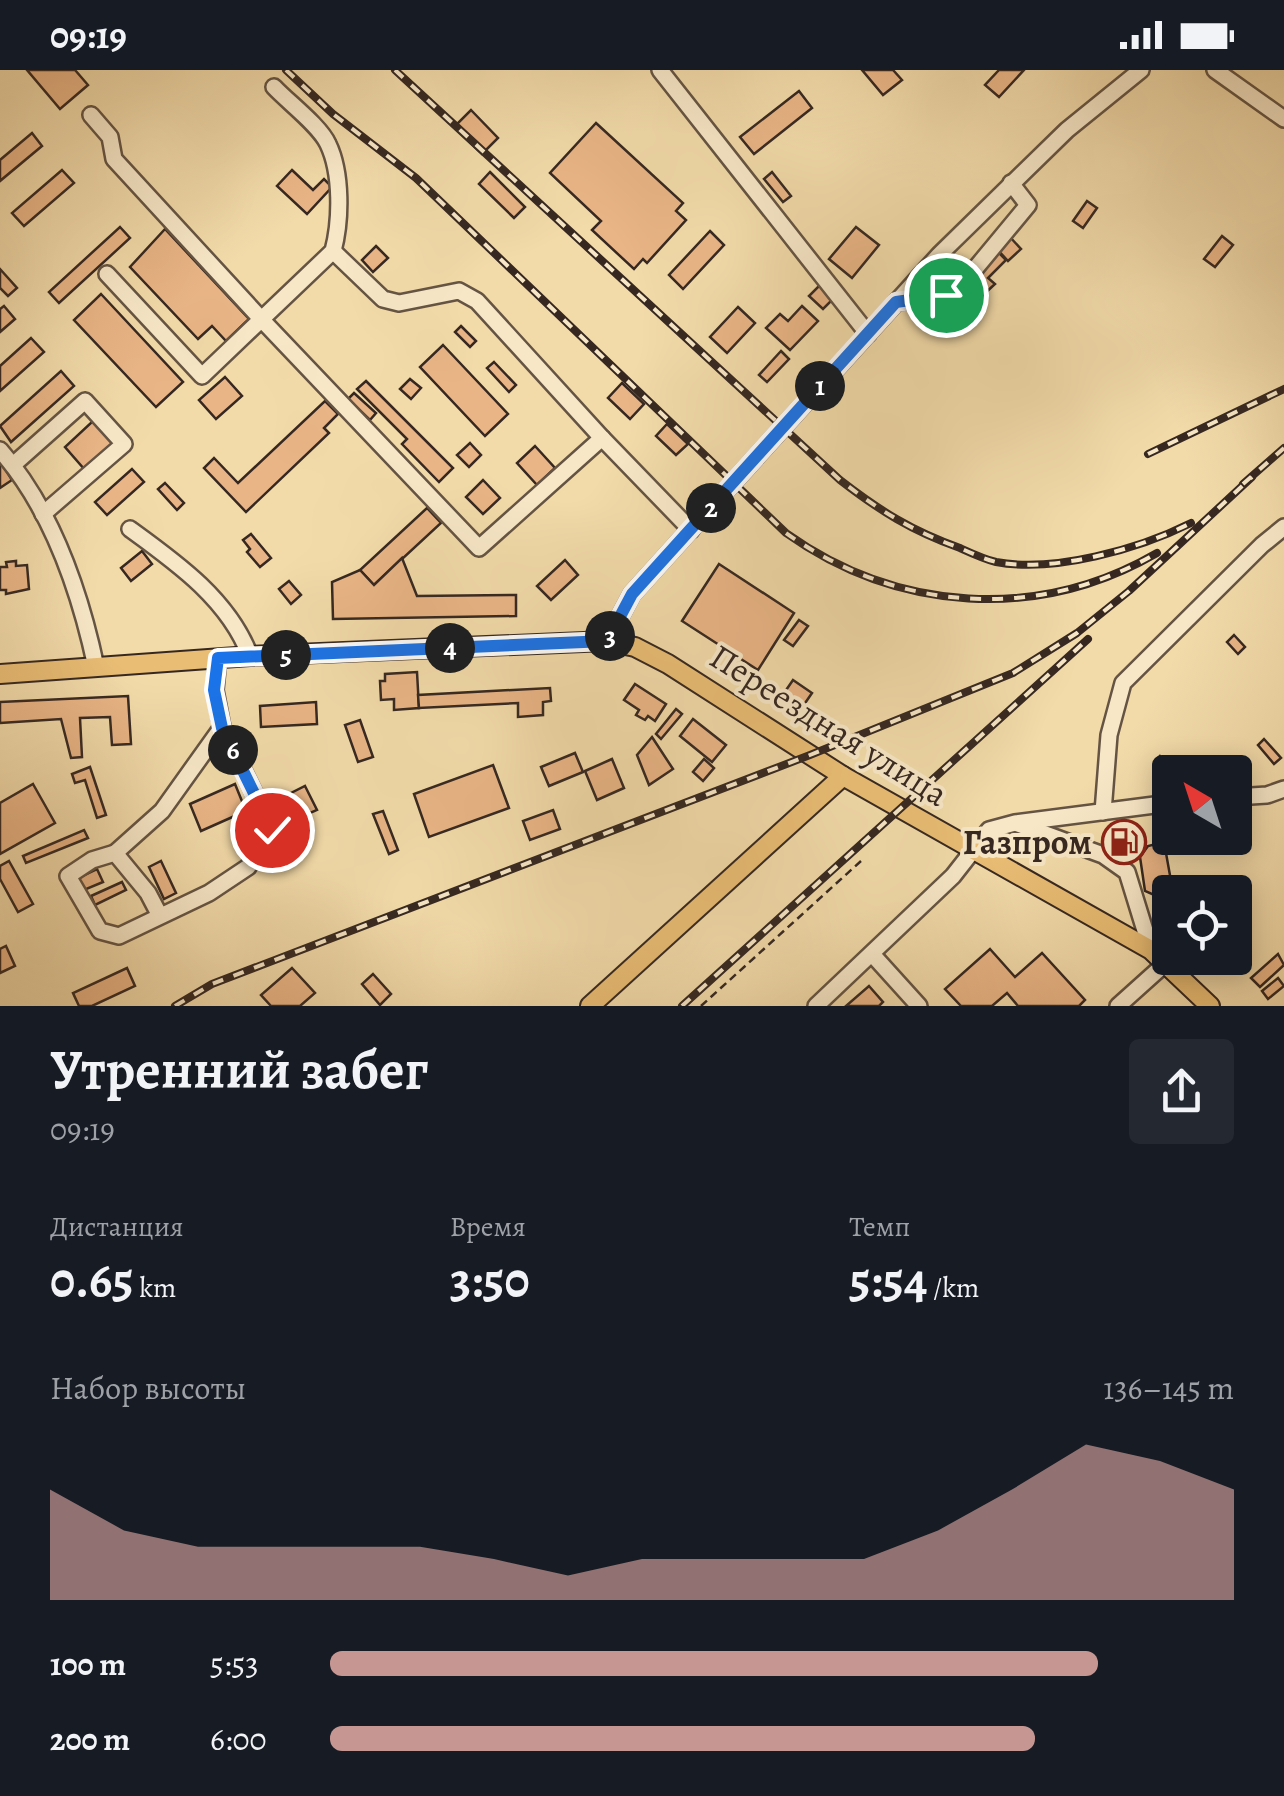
<!DOCTYPE html>
<html lang="ru">
<head>
<meta charset="utf-8">
<style>
  body { margin:0; font-family:Alegreya,serif; background:#242831; color:#f1f3f6; height:100vh; display:flex; flex-direction:column; font-size:38px; white-space:nowrap }
  * { box-sizing:border-box; margin:0 }
  p { font-size:32px; color:#9ea1a6 }
  .icon { flex:none; width:55px; height:55px; fill:none; stroke:currentColor; stroke-width:2; stroke-linecap:round; stroke-linejoin:round }
  .map { position:relative; height:936px; overflow:hidden }
  .details { display:flex; flex-direction:column; background:#171b24; flex:1 }
  .details>* { flex:none }
  .needle { width:65px; rotate:321deg }
  .fabs { position:absolute; left:1152px; top:685px; display:grid; gap:20px }
  .fabs a { display:grid; place-items:center; width:100px; height:100px; border-radius:10px; background:#171b24; box-shadow:0 5px 25px #0003; font-size:50px }
  .pin { position:absolute; display:grid; place-items:center; width:85px; height:85px; color:#fff; margin:-42px; border:5px solid #fff; border-radius:50%; box-shadow:0 2px 10px #0007 }
  .km { position:absolute; width:50px; height:50px; margin:-25px; border-radius:50%; background:#222; color:#fff; font-size:28px; line-height:50px; text-align:center }
  .round { display:grid; place-items:center; flex:none; width:105px; height:105px; border-radius:10px; background:#242831 }
  .head { display:flex; align-items:center; justify-content:space-between; height:170px; padding:0 50px }
  h1 { font-size:55px; font-weight:700; line-height:75px }
  .metrics { display:grid; grid-template-columns:repeat(3,1fr); gap:15px; height:170px; padding:10px 50px }
  .metrics div { display:grid; align-content:center }
  .metrics b { font-size:50px; font-weight:700 }
  .metrics small { font-size:28px; font-weight:400 }
  .metrics p { font-size:28px }
  .chart { height:280px; padding:20px 50px }
  .chart p { display:flex; justify-content:space-between }
  .chart svg { width:100%; height:180px; margin-top:10px; fill:#c59692; opacity:.7 }
  ul { padding:0 50px; list-style:none; font-size:32px }
  li { display:grid; grid-template-columns:160px 120px 1fr; align-items:center; height:75px }
  li i { height:25px; border-radius:12px; background:#c59692 }
  .status { display:flex; justify-content:space-between; align-items:center; height:70px; padding:0 50px; background:#171b24; direction:ltr }
  .status svg { height:28px; fill:currentColor }
  .map>svg:first-child { display:block }
</style>
</head>
<body>
<div class="status"><b>09:19</b><svg viewBox="0 0 49 12"><path d="M0 12V9h3v3zM5 12V6h3v6zM10 12V3h3v9zM15 12V0h3v12zM26 1h20v11H26zM47 4h2v5h-2z"/></svg></div>
<div class="map">
<svg width="1284" height="936" viewBox="0 0 1284 936">
  <rect width="100%" height="100%" fill="#f2daa9"/>
  <filter id="stains"><feTurbulence type="fractalNoise" baseFrequency=".002" numOctaves="4"/><feColorMatrix values="0 0 0 0 .2 0 0 0 0 .09 0 0 0 0 .02 0 0 0 .5 -.17"/></filter>
  <radialGradient id="worn" r=".72"><stop offset=".6" stop-color="#630" stop-opacity="0"/><stop offset="1" stop-color="#630" stop-opacity=".3"/></radialGradient>
  <g fill="#e9b586" stroke="#362821" stroke-width="2.5">
    <polygon points="27,0 75,0 88,15 60,39"/>
    <polygon points="862,0 893,0 902,10 883,25"/>
    <polygon points="999,0 1024,0 999,27 985,15"/>
    <polygon points="799,21 812,38 754,84 740,67"/>
    <polygon points="471,40 498,68 482,84 454,57"/>
    <polygon points="596,53 683,133 676,141 686,150 647,193 643,189 634,199 592,160 601,151 550,103"/>
    <polygon points="32,63 42,76 0,111 0,90"/>
    <polygon points="62,100 74,113 24,156 12,143"/>
    <polygon points="292,100 313,120 324,109 332,117 307,144 277,116"/>
    <polygon points="490,102 525,137 514,148 479,114"/>
    <polygon points="772,102 791,126 783,132 764,109"/>
    <polygon points="1087,131 1097,138 1083,158 1073,151"/>
    <polygon points="120,157 130,168 59,233 49,222"/>
    <polygon points="856,157 879,175 852,208 829,189"/>
    <polygon points="165,159 249,249 226,271 212,256 198,269 130,197"/>
    <polygon points="710,161 724,175 683,219 669,205"/>
    <polygon points="1009,166 1021,179 1008,191 996,178"/>
    <polygon points="1222,166 1233,175 1215,197 1204,189"/>
    <polygon points="376,176 388,188 373,202 362,190"/>
    <polygon points="998,182 1006,190 988,208 995,214 982,226 962,206"/>
    <polygon points="0,199 17,218 8,226 0,218"/>
    <polygon points="820,215 834,228 823,239 809,226"/>
    <polygon points="101,224 183,312 156,337 74,250"/>
    <polygon points="4,236 15,249 0,262 0,239"/>
    <polygon points="802,236 818,251 790,280 766,258 780,244 788,251"/>
    <polygon points="738,237 755,253 727,283 710,267"/>
    <polygon points="461,256 476,271 470,277 455,262"/>
    <polygon points="31,268 44,282 0,321 0,296"/>
    <polygon points="443,275 508,344 485,366 420,297"/>
    <polygon points="781,281 789,289 767,312 759,305"/>
    <polygon points="494,292 516,315 509,322 487,298"/>
    <polygon points="61,301 74,316 11,372 0,356"/>
    <polygon points="225,307 242,326 216,349 199,330"/>
    <polygon points="410,309 421,318 411,329 400,319"/>
    <polygon points="366,311 453,398 439,412 402,374 407,369 357,319"/>
    <polygon points="622,313 644,334 630,349 608,328"/>
    <polygon points="354,323 376,343 370,350 348,329"/>
    <polygon points="325,331 338,344 324,358 329,363 246,442 204,398 214,388 238,413"/>
    <polygon points="93,351 114,374 85,400 65,377"/>
    <polygon points="667,354 688,374 676,385 656,366"/>
    <polygon points="470,373 481,385 469,397 457,385"/>
    <polygon points="535,376 555,398 537,415 517,393"/>
    <polygon points="0,391 12,410 0,418"/>
    <polygon points="132,399 144,412 107,445 95,432"/>
    <polygon points="483,410 500,428 483,444 466,427"/>
    <polygon points="165,413 184,433 177,440 158,419"/>
    <polygon points="427,438 441,453 374,515 360,500"/>
    <polygon points="251,464 271,488 260,497 247,482 250,479 243,470"/>
    <polygon points="142,481 152,494 131,511 121,498"/>
    <polygon points="402,488 417,526 516,525 516,546 333,549 332,512 360,500 374,515"/>
    <polygon points="565,490 578,505 551,530 537,516"/>
    <polygon points="16,491 16,496 27,495 29,519 6,524 6,520 0,520 0,497 7,497 6,492"/>
    <polygon points="719,494 794,543 758,600 682,551"/>
    <polygon points="289,511 301,525 291,534 279,519"/>
    <polygon points="799,550 808,556 793,576 784,570"/>
    <polygon points="1234,565 1245,577 1238,584 1227,572"/>
    <polygon points="417,602 419,638 394,640 394,629 381,630 380,611 385,611 385,604"/>
    <polygon points="793,610 812,623 801,639 782,626"/>
    <polygon points="635,614 666,634 655,651 648,646 645,650 636,645 639,640 624,630"/>
    <polygon points="550,618 551,631 543,632 543,645 518,647 518,633 419,638 418,625"/>
    <polygon points="128,626 131,674 112,675 110,647 80,648 82,687 71,688 61,649 0,653 0,632"/>
    <polygon points="316,632 317,654 261,657 260,636"/>
    <polygon points="676,639 682,644 661,669 656,664"/>
    <polygon points="693,649 726,675 712,692 680,666"/>
    <polygon points="360,650 373,687 358,692 345,655"/>
    <polygon points="652,667 673,699 649,715 637,685"/>
    <polygon points="1264,669 1281,688 1274,694 1258,675"/>
    <polygon points="575,683 583,702 549,716 541,697"/>
    <polygon points="1160,686 1180,702 1170,702 1170,705 1155,692"/>
    <polygon points="612,689 624,718 597,730 585,701"/>
    <polygon points="704,689 714,698 703,711 693,702"/>
    <polygon points="493,695 509,738 429,767 414,724"/>
    <polygon points="90,697 106,745 97,748 85,710 75,713 72,704"/>
    <polygon points="33,714 55,753 0,784 0,733"/>
    <polygon points="235,714 246,741 201,761 190,734"/>
    <polygon points="305,716 317,740 299,748 287,725"/>
    <polygon points="553,740 560,759 530,770 523,751"/>
    <polygon points="383,741 398,780 389,784 373,744"/>
    <polygon points="84,760 88,768 26,793 23,786"/>
    <polygon points="1119,761 1136,770 1129,783 1111,774"/>
    <polygon points="1164,772 1173,822 1170,822 1170,832 1145,821 1140,787 1148,776"/>
    <polygon points="9,791 33,834 18,842 0,809 0,796"/>
    <polygon points="161,791 176,823 164,829 149,797"/>
    <polygon points="97,799 103,812 84,820 78,808"/>
    <polygon points="122,812 126,820 95,835 91,826"/>
    <polygon points="1241,862 1249,873 1235,884 1235,866"/>
    <polygon points="6,876 15,896 0,903 0,879"/>
    <polygon points="990,879 1015,907 1042,883 1085,930 1079,936 1018,936 1007,923 992,936 961,936 945,919"/>
    <polygon points="1278,884 1284,895 1260,917 1251,908"/>
    <polygon points="127,898 135,916 92,936 79,936 73,923"/>
    <polygon points="292,898 315,923 300,936 271,936 261,925"/>
    <polygon points="373,904 391,924 380,935 362,914"/>
    <polygon points="1278,908 1284,916 1268,929 1262,921"/>
    <polygon points="869,916 883,932 879,936 846,936"/>
  </g>
  <g fill="none" stroke-linecap="round" stroke-linejoin="round">
    <defs>
      <g id="minor">
        <polyline points="660,0 868,264"/>
        <polyline points="1215,0 1284,49"/>
        <polyline points="91,45 110,67 114,89 263,251 479,478 602,368"/>
        <polyline points="333,181 383,229 399,233 459,221 477,231 602,368 691,460"/>
        <path d="M107 204 202 306 333 181C341 151 342 103 328 74 320 56 288 32 274 17"/>
        <polyline points="896,232 946,225 965,211 1028,135 1011,113"/>
        <path d="M0 380C52 439 80 522 96 597"/>
        <polyline points="13,395 85,331 124,374 43,444"/>
        <path d="M130 459C177 493 229 530 250 586"/>
        <polyline points="607,571 632,524 939,185 1067,60 1141,0"/>
        <polyline points="1235,727 1267,725 1284,719"/>
        <polyline points="1103,742 1109,665 1123,613 1262,475 1284,457"/>
        <polyline points="1018,754 1103,785 1127,802 1151,880"/>
        <polyline points="115,783 162,741 222,657"/>
        <polyline points="159,844 148,823 115,783 92,790 68,806 100,861 119,866 209,823 248,797 272,760 222,657 215,620 218,588"/>
        <polyline points="872,884 919,936"/>
        <polyline points="816,936 953,806 989,760 1015,753 1170,733"/>
        <polyline points="1118,936 1167,892"/>
      </g>
      <g id="major">
        <polyline points="0,604 250,586 607,571 635,577 668,594 843,706 1151,880 1210,936"/>
        <polyline points="590,936 843,706"/>
      </g>
    </defs>
    <use href="#minor" stroke="#655443" stroke-width="20"/>
    <use href="#major" stroke="#362821" stroke-width="22"/>
    <polyline stroke="#362821" stroke-width="2.5" stroke-dasharray="8 5" stroke-linecap="butt" points="701,936 861,791"/>
    <use href="#minor" stroke="#f7e7c7" stroke-width="15"/>
    <use href="#major" stroke="#e9bd74" stroke-width="18"/>
    <defs>
      <g id="rail">
        <path d="M286 0 333 44 416 108 786 463C897 542 1038 552 1157 483"/>
        <path d="M395 0 840 410C880 441 912 461 960 478 971 483 984 489 996 492 1054 503 1139 479 1191 453"/>
        <polyline points="1148,384 1284,319"/>
        <polyline points="1243,414 1284,378"/>
        <polyline points="175,936 212,914 810,685 1013,603 1077,563 1129,521 1252,407"/>
        <polyline points="682,936 1088,569"/>
      </g>
    </defs>
    <use href="#rail" stroke="#362821" stroke-width="8"/>
    <use href="#rail" stroke="#f7e7c7" stroke-width="4" stroke-dasharray="11" stroke-linecap="butt"/>
  </g>
  <g fill="none" stroke-linecap="round" stroke-linejoin="round">
    <defs>
      <polyline id="route" points="272,760 222,658 214,620 218,588 607,571 632,524 896,232 946,225"/>
    </defs>
    <use href="#route" stroke="#fff" stroke-width="20"/>
    <use href="#route" stroke="#1a73e8" stroke-width="12"/>
  </g>
  <defs>
    <symbol id="fuel-ring" viewBox="-11 -11 22 22"><circle r="9.5" fill="#f7e7c7" stroke="#8f2418" stroke-width="1.5"/><path d="M-5.5-6h7V0h2V4h1.3V-2.5L3-4.5l.8-.8L6-3V5H2.5V1h-1V6h-7ZM-4.2-4.7v3.2H.2V-4.7Z" fill="#8f2418"/></symbol>
  </defs>
  <g fill-rule="evenodd">
    <use href="#fuel-ring" x="1099" y="747" width="50" height="50"/>
  </g>
  <g text-anchor="middle" stroke-width="8" stroke-linejoin="round" paint-order="stroke">
    <g font-size="35" fill="#362821" stroke="#f7e7c7">
      <text transform="translate(829 655) rotate(32)" y="12">Переездная улица</text>
    </g>
    <g font-size="35" font-weight="bold" fill="#362821" stroke="#f7e7c7" text-anchor="end">
      <text x="1092" y="784">Газпром</text>
    </g>
  </g>
  <rect width="100%" height="100%" filter="url(#stains)"/>
  <rect width="100%" height="100%" fill="url(#worn)"/>
</svg>
<div class="fabs">
<a><svg class="needle" viewBox="-14 -14 28 28"><path d="M0-13l5 13h-10z" fill="#e53935"/><path d="M0 13l5-13h-10z" fill="#9ea1a6"/></svg></a>
<a><svg class="icon" aria-label="locate" viewBox="0 0 24 24"><circle cx="12" cy="12" r="6"/><path d="M12 2v4M12 18v4M2 12h4M18 12h4"/></svg></a>
</div>
<div class="pin" style="left:946px;top:225px;background:#1e9e55"><svg class="icon" aria-label="arrive" viewBox="0 0 24 24"><path d="M6 21V4h12l-3 4 3 4H6"/></svg></div>
<div class="pin" style="left:272px;top:760px;background:#d93025"><svg class="icon" aria-label="check" viewBox="0 0 24 24"><path d="M5 12l5 5 9-10"/></svg></div>
<b class="km" style="left:820px;top:316px">1</b>
<b class="km" style="left:711px;top:438px">2</b>
<b class="km" style="left:610px;top:566px">3</b>
<b class="km" style="left:450px;top:578px">4</b>
<b class="km" style="left:286px;top:585px">5</b>
<b class="km" style="left:233px;top:680px">6</b>
</div>
<section class="details">
<div class="head"><div><h1>Утренний забег</h1><p>09:19</p></div><a class="round"><svg class="icon" aria-label="share" viewBox="0 0 24 24"><path d="M12 15V3M7 8l5-5 5 5M5 13v7h14v-7"/></svg></a></div>
<div class="metrics">
<div><p>Дистанция</p><b>0.65<small> km</small></b></div>
<div><p>Время</p><b>3:50</b></div>
<div><p>Темп</p><b>5:54<small> /km</small></b></div>
</div>
<div class="chart"><p><span>Набор высоты</span>136–145 m</p>
<svg viewBox="0 0 160 44" preserveAspectRatio="none"><path d="M0 44V17L10 27L20 31L30 31L40 31L50 31L60 34L70 38L80 34L90 34L100 34L110 34L120 27L130 17L140 6L150 10L160 17V44z"/></svg>
</div>
<ul>
<li><b>100 m</b>5:53<i style="width:85%"></i></li>
<li><b>200 m</b>6:00<i style="width:78%"></i></li>
</ul>
</section>
</body>
</html>
